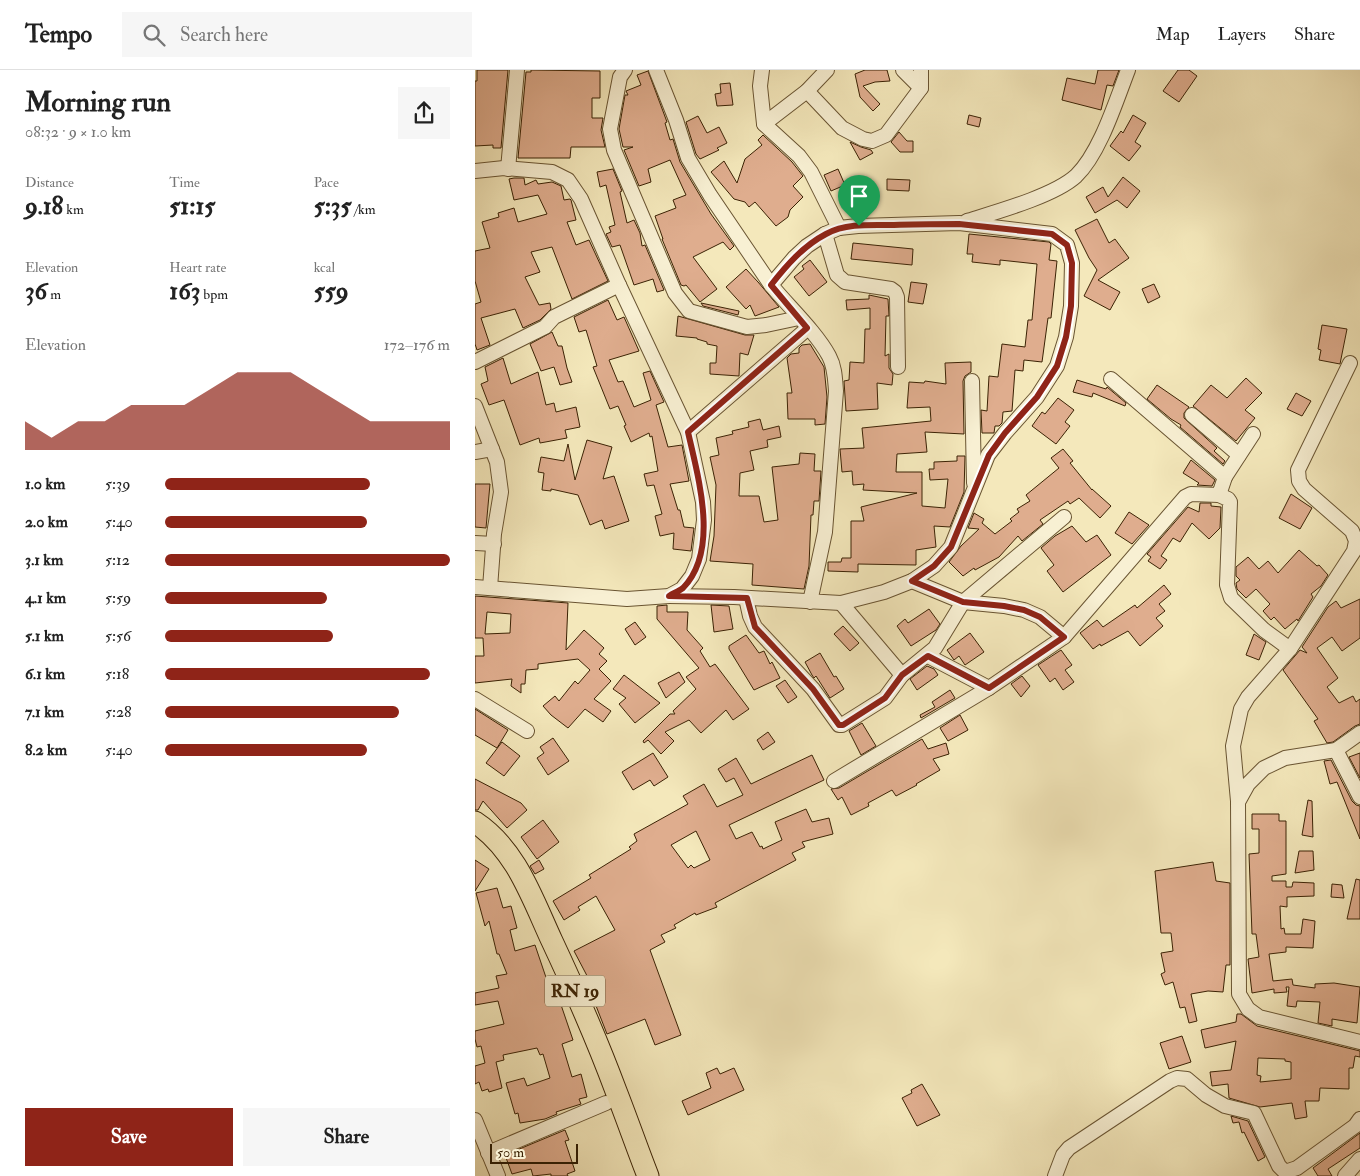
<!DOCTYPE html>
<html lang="en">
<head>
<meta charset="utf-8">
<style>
  body { margin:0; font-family:"IM FELL Double Pica",serif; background:#f6f6f6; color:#222; height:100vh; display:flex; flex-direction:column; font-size:19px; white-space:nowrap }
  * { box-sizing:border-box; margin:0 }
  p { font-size:16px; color:#767676 }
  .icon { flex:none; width:28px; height:28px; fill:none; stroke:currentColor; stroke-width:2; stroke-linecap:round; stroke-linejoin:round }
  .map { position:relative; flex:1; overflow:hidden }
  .sheet { display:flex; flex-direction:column; background:#fff; width:475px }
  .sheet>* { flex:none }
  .scale { position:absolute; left:15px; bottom:12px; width:88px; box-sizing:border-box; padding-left:5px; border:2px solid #3b2204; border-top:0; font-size:14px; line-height:18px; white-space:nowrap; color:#3b2204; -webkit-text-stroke:4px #f8f0d3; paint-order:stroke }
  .pin { position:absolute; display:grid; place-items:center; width:42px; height:42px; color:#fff; margin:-51px -21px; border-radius:50% 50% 50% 0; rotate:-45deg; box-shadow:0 0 5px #0007 }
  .pin .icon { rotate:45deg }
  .round { display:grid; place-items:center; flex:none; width:52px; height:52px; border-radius:0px; background:#f6f6f6 }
  .head { display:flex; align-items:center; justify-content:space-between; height:85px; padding:0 25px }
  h1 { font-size:28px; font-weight:700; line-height:38px }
  .figures { display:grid; grid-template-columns:repeat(3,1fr); gap:8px; height:85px; padding:5px 25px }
  .figures div { display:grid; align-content:center }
  .figures b { font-size:25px; font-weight:700 }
  .figures small { font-size:14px; font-weight:400 }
  .figures p { font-size:14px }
  .chart { height:140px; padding:10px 25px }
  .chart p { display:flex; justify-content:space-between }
  .chart svg { width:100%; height:90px; margin-top:5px; fill:#8f2418; opacity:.7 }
  .action { display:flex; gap:10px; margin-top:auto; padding:10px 25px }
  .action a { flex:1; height:58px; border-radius:0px; background:#8f2418; color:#fff; font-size:20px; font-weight:700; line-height:58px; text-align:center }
  .action a+a { background:#f6f6f6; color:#222 }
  ul { padding:0 25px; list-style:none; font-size:16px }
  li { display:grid; grid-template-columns:80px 60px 1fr; align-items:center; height:38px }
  li i { height:12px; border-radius:6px; background:#8f2418 }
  header { display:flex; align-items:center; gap:30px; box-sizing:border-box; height:70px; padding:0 25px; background:#fff; border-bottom:1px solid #e0e0e0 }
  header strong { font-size:24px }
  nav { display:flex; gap:28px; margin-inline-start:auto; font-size:18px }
  .search { width:350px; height:45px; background:#f6f6f6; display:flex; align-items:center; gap:12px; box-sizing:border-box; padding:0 18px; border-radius:0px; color:#767676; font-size:19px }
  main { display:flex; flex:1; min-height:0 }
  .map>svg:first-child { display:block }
</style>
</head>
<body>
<header>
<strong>Tempo</strong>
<div class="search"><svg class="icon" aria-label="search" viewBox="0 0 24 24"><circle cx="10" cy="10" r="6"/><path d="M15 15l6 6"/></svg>Search here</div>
<nav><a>Map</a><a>Layers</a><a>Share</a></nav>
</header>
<main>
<section class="sheet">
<div class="head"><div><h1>Morning run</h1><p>08:32 · 9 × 1.0 km</p></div><a class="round"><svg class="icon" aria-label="share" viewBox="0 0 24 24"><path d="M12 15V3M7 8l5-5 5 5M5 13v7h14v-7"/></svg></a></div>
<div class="figures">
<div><p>Distance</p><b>9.18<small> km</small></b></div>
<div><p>Time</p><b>51:15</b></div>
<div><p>Pace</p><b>5:35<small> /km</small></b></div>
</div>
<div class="figures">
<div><p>Elevation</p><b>36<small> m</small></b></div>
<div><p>Heart rate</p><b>163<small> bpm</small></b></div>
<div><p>kcal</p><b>559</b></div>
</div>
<div class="chart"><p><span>Elevation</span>172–176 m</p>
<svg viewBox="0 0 160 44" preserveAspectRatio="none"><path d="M0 44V30L10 38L20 30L30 30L40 22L50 22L60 22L70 14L80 6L90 6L100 6L110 14L120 22L130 30L140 30L150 30L160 30V44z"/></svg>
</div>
<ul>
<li><b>1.0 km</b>5:39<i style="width:72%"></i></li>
<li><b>2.0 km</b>5:40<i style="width:71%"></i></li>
<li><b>3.1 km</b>5:12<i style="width:100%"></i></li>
<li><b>4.1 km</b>5:59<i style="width:57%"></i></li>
<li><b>5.1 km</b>5:56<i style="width:59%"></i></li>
<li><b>6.1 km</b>5:18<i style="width:93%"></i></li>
<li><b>7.1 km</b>5:28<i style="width:82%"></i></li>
<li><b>8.2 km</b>5:40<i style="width:71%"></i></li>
</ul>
<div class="action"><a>Save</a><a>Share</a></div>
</section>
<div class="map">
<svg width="885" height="1106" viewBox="0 0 885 1106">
  <rect width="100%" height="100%" fill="#f4e8bb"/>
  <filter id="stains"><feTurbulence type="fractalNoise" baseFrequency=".004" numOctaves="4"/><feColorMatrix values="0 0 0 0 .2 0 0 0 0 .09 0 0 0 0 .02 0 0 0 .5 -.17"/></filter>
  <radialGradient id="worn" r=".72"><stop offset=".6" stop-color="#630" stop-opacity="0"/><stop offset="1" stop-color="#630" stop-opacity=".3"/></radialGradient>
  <g fill="#dfad8e" stroke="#3b2204" fill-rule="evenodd">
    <polygon points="2,0 33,0 26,78 18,78 18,75 0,76 0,11 2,11"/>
    <polygon points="56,0 125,1 125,28 117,28 117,48 128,48 126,60 130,77 96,77 95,88 43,88 51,2 56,2"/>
    <polygon points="390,0 412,0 415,11 400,12 388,16 405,34 398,41 385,27 380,4"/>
    <polygon points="623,0 644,0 638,16 632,15 626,40 587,30 592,8 620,14"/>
    <polygon points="703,0 714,0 722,6 704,32 688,21"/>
    <polygon points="173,1 192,52 190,53 195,70 198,69 205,92 236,144 259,176 255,180 248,172 218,187 242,219 225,232 211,215 209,216 206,215 187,169 188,169 180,146 201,138 198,130 211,125 195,90 173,99 176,112 164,116 149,80 158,77 148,77 144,59 150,25 153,25 151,21 166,15 162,5"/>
    <polygon points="255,13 258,35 242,36 240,24 246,23 245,14"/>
    <polygon points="494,45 506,48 504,57 492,54"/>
    <polygon points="658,45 671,53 660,72 666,76 654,91 635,76 646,61 648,63"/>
    <polygon points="223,46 232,63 244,57 252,73 242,78 244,80 225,89 221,84 211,52"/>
    <polygon points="424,62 432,71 438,71 438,82 425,82 416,72"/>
    <polygon points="288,65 317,92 328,106 318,116 328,127 315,140 313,147 301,156 280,132 274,137 270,132 259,129 236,102 249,91 262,113 270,89 287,75 283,70"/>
    <polygon points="375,72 386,77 396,80 398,83 385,90"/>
    <polygon points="138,99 147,121 145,122 152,153 159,150 165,163 167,176 170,175 189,220 182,222 178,209 159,215 145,175 137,177 131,164 136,162 134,157 140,155 131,115 125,117 122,102"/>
    <polygon points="363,99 370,115 356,121 349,105"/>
    <polygon points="648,107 665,121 652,138 642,130 620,143 611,127 628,117 633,127"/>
    <polygon points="39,108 49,108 50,115 61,110 63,114 77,112 86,116 89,130 95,129 96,130 101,150 92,152 101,175 114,170 133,211 97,229 77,177 56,182 65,202 50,207 64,235 75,233 76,239 65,250 48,258 40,239 6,248 15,275 2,280 0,274 0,234 6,232 0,211 0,181 15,178 7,152 24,147 23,143 39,138 43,152 72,144 63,125 39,130 34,109"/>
    <polygon points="412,109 435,110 434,121 412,120"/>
    <polygon points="622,149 634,173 640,169 654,188 623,210 645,222 635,240 609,226 622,200 614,188 600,160"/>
    <polygon points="494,164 574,172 576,174 574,190 582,191 576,248 573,248 567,292 549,290 548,301 540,300 537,341 528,342 527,353 524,356 520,356 519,363 507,363 506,340 512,341 514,306 523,307 527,274 550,277 553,250 557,250 562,194 525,190 525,195 497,192 498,184 492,184"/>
    <polygon points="378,173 438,179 437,195 376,189"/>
    <polygon points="335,190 352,212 334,226 319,207 329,199 327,196"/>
    <polygon points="271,199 283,212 304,237 280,246 275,235 271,239 251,217"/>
    <polygon points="436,212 452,214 448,234 433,232"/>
    <polygon points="679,214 685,227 673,233 667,219"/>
    <polygon points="394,225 413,229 414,246 411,246 410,286 414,284 414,298 418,304 417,315 402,313 403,339 371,341 369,311 374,310 375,292 389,293 390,259 395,259 395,238 372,240 371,230 394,229"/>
    <polygon points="133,230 142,250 149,247 164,281 134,290 143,312 148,311 159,337 176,330 168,303 175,301 189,332 181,335 193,377 207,375 214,411 195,414 203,440 205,440 209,457 219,458 216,481 198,479 199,463 185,466 180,446 187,444 179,415 172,416 169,404 183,401 177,366 175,367 174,363 156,372 149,356 151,355 143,336 135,339 118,297 122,296 111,260 104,262 99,247"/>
    <polygon points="226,233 264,241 263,245 228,236"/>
    <polygon points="203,246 270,265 279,265 273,285 265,283 264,306 235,304 235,293 241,293 242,276 232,274 232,272 222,269 222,268 201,266"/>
    <polygon points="847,255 872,259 865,294 844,290 846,280 843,279"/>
    <polygon points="77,262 83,276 87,276 92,298 97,312 85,315 79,297 66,301 55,274"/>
    <polygon points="335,274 349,297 352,327 350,354 340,355 340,349 313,349 312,323 317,323 312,288 316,284 324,283 324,278 327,275"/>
    <polygon points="28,288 36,314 63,302 71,335 79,333 81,342 101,337 105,357 90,360 92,368 65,373 64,368 45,375 29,330 14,335 6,314 13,311 10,297"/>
    <polygon points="496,292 496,302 490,306 488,311 489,364 450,362 452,382 422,384 421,402 447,402 447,436 470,438 473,409 455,410 454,399 459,399 459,392 482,391 482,386 490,386 489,422 475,457 459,456 461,477 441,480 441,495 383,494 383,502 353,501 353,492 366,492 367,488 376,488 376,451 389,451 386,437 442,423 388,420 389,414 378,415 377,401 367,402 365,379 389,378 387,358 456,351 455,337 432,338 434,312 449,313 450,311 471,314 470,293"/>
    <polygon points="771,308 787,323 770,340 780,348 761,371 718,336 736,315 752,328"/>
    <polygon points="602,310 631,319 632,317 651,333 650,336 618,323 617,327 598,322"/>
    <polygon points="682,315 714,337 709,343 709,348 742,378 739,381 750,391 748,394 705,357 706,355 696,349 672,329"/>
    <polygon points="821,323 836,331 827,346 812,339"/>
    <polygon points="583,328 599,340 590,352 595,356 581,374 557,356 567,342 570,344"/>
    <polygon points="285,349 288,360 304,356 306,367 292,370 293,377 275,381 279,400 265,403 264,426 284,426 289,452 303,450 297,397 324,394 325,383 340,384 339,401 346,401 344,431 339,431 338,445 336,445 334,496 329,519 277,515 278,494 235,491 239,466 241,415 235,387 244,385 241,368 258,364 257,361 274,357 273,352"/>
    <polygon points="112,370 137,377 128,409 139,406 154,451 130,459 127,450 115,455 103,425 76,419 76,421 67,420 69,403 63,402 66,387 89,391 93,374 100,410"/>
    <polygon points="588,379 598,391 595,393 617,420 617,419 636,436 625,448 604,428 595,434 593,431 565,450 568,454 547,471 543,466 524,487 500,500 499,498 488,506 474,492 486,476 504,459 493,458 499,443 509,449 507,453 520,464 537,451 535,449 544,442 542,439 555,431 551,425 584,398 576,388"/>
    <polygon points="716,390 740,410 737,416 722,415 724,413 708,403"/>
    <polygon points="0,414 15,414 11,458 0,457"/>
    <polygon points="816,424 837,438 825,459 804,448"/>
    <polygon points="725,433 736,433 736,436 746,437 745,458 734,469 717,453 705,472 698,468 686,486 692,490 685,499 673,491 676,487 672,484 713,437 724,442"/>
    <polygon points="654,442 674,455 657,474 640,463"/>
    <polygon points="597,456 611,472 622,465 636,485 588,522 572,501 579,495 566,478 580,466"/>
    <polygon points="824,480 842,496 844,495 853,505 846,516 836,524 838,527 823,551 822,549 810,559 799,547 796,550 788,541 795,534 781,519 771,528 762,519 761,513 765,510 761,506 761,497 773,487 784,499 793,491 803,503"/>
    <polygon points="689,515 696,524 684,534 690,541 681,548 688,556 665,576 653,561 626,576 625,574 618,579 605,563 622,550 628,557 660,535 662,538"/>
    <path d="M0 526 93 533 91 580 109 560 129 578 124 584 132 591 124 599 136 611 119 629 136 641 128 652 110 639 93 658 76 645 68 636 80 626 84 631 100 611 103 614 115 600 103 589 63 594V599L51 600 50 614H46V623L36 616 37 609 0 613V586H9L8 568H0ZM12 542 36 544 35 563 10 564Z"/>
    <polygon points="885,529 885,568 867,581 857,567 842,578 863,608 852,617 864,633 878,626 881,632 885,629 885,654 880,656 858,672 852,673 839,651 843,649 808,600 825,580 832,583 827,577 853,537 861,531 866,538"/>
    <polygon points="192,535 192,542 213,542 212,560 228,578 225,581 235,597 240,594 274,639 258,650 251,640 226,663 214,650 190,662 199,671 186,684 173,670 169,673 168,671 195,644 200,644 198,641 221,619 211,607 224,598 182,549 182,536"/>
    <polygon points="236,535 254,536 258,559 239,562"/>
    <polygon points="454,539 465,554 461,560 436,576 422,556 430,549 433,553"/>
    <polygon points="160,552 171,567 160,575 150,559"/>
    <polygon points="368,556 384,573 375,581 359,564"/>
    <polygon points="495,563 509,582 490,595 484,586 479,590 472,580"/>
    <polygon points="779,564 791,572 784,590 771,585"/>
    <polygon points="271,565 284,583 289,581 295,594 297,592 305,608 279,620 254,579 254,576"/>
    <polygon points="586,580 597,595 590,600 599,612 588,620 580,608 575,612 563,595"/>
    <polygon points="345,583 359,607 361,606 369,619 355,628 341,606 339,608 337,605 330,592"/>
    <polygon points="452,596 459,599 463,605 442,620 435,609"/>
    <polygon points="204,602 210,612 191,628 183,613"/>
    <polygon points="149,605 185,633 160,653 144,634 151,628 138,619"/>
    <polygon points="547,606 555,616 546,627 536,614"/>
    <polygon points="310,610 322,627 313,633 301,616"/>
    <polygon points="475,620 480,628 446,648 445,645 460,637 457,632"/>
    <polygon points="0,639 33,660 22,678 0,665"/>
    <polygon points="485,645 493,660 473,671 465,658"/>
    <polygon points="387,653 401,676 386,685 374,661"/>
    <polygon points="293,662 300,672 288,680 282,670"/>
    <polygon points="78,668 94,691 73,705 62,688 69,683 65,677"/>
    <polygon points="447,669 453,679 471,673 474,684 458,689 465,700 441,714 442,715 421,726 417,720 393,733 394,736 376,745 367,727 363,730 356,719 364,718"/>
    <polygon points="27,672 45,686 29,706 11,693"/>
    <polygon points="178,683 193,707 179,716 175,710 158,720 147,702"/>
    <polygon points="885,683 885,708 874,687"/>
    <path d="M337 685 349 710 254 755 261 769 277 762 285 777 287 776 288 779 307 770 300 752 331 739 337 752 354 748 358 764 327 772 330 777 317 783 321 790 240 833 242 837 221 845 220 843 199 855 201 858 186 865 190 872 175 880 206 965 180 975 170 949 132 964 116 923 120 921 99 881 140 860 121 826 103 837 105 840 89 850 78 831 116 808 114 805 156 779 154 777 162 771 159 764 213 734 208 726 229 714 242 737 268 725 259 708 251 712 243 699 261 688 276 714ZM221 761 235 790 219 798 216 795 213 798 196 775Z"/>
    <polygon points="856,690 877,731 881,735 885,736 885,769 862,712 855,714 849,691"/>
    <polygon points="0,709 46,733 52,740 32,758 8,731 3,740 0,740"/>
    <polygon points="833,730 837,731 838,767 827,765"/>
    <polygon points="777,744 804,744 804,751 811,751 811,804 797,806 797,811 811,811 811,817 817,817 818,812 839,813 839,826 812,827 812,837 805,836 806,859 809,858 810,864 826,864 828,849 840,851 838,878 811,877 811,882 794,884 798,911 817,909 818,915 840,918 840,914 859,913 885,917 882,953 857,949 857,956 843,953 845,932 822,931 821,937 812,936 814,917 811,917 812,922 799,923 799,919 777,923 773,889 784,887 781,864 777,864 774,784 784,783 784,759 777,759"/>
    <polygon points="68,750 84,772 62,789 46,767"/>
    <polygon points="824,781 838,781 839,800 820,803"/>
    <polygon points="0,790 14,799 0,821"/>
    <polygon points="64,790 69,799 60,804 55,796"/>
    <polygon points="738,792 741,811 755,813 755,895 751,895 748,922 733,921 716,924 722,951 714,953 710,937 705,938 698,912 690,915 686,904 690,902 686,883 698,881 696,863 686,863 680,801"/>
    <polygon points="881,809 885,810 885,849 872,849"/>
    <polygon points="857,814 867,815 869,828 856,827"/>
    <polygon points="22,818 28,838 36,836 42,858 35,860 40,881 60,875 79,931 84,929 98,970 87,974 97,1007 106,1004 112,1027 104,1029 106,1034 81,1042 82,1044 70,1049 45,1053 43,1043 40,1044 31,1013 49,1008 52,1016 75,1008 68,984 65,985 62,978 28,985 29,990 21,992 27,1018 14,1022 13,1019 7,1021 4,1012 0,1014 0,996 10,993 6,976 2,977 0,969 0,961 29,954 23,931 0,935 0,923 24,918 21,906 32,904 24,884 22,884 14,851 10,856 1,823"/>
    <path d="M762 944H766L782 956 885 981V987L880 986 878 998H874V1019L845 1018 844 1031H830L832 1047 820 1049 817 1033 785 1037 754 1028 753 1014 737 1016 735 1002 756 1000 761 971 730 978 726 960 761 952ZM783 988 810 989V991L816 992V1009L785 1012 786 1006 782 1005Z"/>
    <polygon points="707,966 716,992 694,999 685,973"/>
    <polygon points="242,998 245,1004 259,998 269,1020 213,1045 207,1031 236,1018 231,1003"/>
    <polygon points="447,1014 465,1045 442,1056 427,1028 437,1023 436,1020"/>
    <polygon points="756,1046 773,1051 790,1087 783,1091 769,1062 767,1063 764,1052 758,1053"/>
    <polygon points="90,1060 94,1070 90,1071 100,1101 92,1104 93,1106 76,1106 76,1104 58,1106 56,1099 37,1104 30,1085"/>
    <polygon points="885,1063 885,1078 853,1099 857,1106 843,1106 838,1098"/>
  </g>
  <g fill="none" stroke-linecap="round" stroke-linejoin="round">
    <defs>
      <g id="minor">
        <polyline points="150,0 145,7 135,59 139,80 200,223 214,241 272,257 291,255 324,248"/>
        <polyline points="181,0 201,50 213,88 235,125 296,215"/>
        <polyline points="287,0 285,16 289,54 324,86 336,102 364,158"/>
        <polyline points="428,0 446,18"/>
        <polyline points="332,21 367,58 388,69 397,71 411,65 446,18 446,0"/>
        <polyline points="289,54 332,21 352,0"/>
        <polyline points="33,99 42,0"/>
        <polyline points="0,101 29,98 77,102 93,110 106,129 144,215 213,362 228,432 229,450 224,489 217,506 207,519 194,526 152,529 0,517"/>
        <path d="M492 151C521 142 579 126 601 106 625 83 641 31 653 0"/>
        <polyline points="350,164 362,205 370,212 416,219 420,222 422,227 423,297"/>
        <polyline points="0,292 70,257 79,247 144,215"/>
        <polyline points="636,309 750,407"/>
        <polyline points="497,311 499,413"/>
        <polyline points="0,336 22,392 26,422 19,464 15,518"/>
        <polyline points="717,345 764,385"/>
        <polyline points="213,362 333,258"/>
        <polyline points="0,382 17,379"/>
        <polyline points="744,425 753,429 755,432 752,515 756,528 789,560 815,579 773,627 766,639 758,676 763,731"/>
        <polyline points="0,473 19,474"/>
        <polyline points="437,511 488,532 529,536 549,540 565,547 589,567"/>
        <path d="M194 526 259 527 366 533 409 522 437 511 459 496 476 477 513 385 530 363 562 327 582 296 591 267 596 236 597 193 592 175 577 164 484 153 383 156 364 158 350 164 332 176 319 188 296 215C314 237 341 262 354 286 360 297 360 309 361 321L350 462 335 532"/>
        <polyline points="271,528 275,546 280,557 338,619 364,655 367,655 410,628 427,605"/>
        <polyline points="366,533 427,605 460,578 488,532 589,447"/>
        <polyline points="815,579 879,481 881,471 877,461 829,419 824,411 823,400 875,293"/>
        <polyline points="453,586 514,618"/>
        <polyline points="0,629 52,661"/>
        <polyline points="885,663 861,680 810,688 789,698 773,714 763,732 764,924 773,939 784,947 885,972"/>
        <polyline points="861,680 885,727"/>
        <polyline points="359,711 514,618 589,567 710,427 716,424 744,425 750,407 778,364"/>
        <polyline points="0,1050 23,1106"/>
        <polyline points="13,1083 131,1033"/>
        <polyline points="580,1106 588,1085 594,1078 695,1011 702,1008 712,1009 731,1025 750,1036 779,1043 804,1096 810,1102 822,1098 880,1056 885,1049"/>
        <polyline points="870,1106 885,1089"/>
      </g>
      <path id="primary" d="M0 752C41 779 57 828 77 871 100 920 122 970 141 1021 152 1049 162 1078 173 1106"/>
    </defs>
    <use href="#minor" stroke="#695432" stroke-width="16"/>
    <use href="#primary" stroke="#3b2204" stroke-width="23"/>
    <use href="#minor" stroke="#f8f0d3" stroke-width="14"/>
    <use href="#primary" stroke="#f4e8bb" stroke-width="21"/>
  </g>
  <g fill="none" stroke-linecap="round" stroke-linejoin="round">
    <defs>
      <path id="route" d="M484 154 577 164 592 175 597 193 596 236 591 267 582 296 562 327 530 363 514 385 476 477 459 496 437 511 488 532 529 536 549 540 565 547 589 567 514 618 453 586 427 605 410 628 368 655H364L338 619 280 557 272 528 194 526C199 523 204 521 208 518 245 480 223 407 213 362L332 258 296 215C311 196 328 176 351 164 371 153 396 155 419 155 440 154 462 154 484 154Z"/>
    </defs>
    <use href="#route" stroke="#fff" stroke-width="10"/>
    <use href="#route" stroke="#8f2418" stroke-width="6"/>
  </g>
  <g text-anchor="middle" stroke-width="4.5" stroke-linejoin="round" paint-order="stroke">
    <rect fill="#f8f0d3" stroke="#746042" stroke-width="1" x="70" y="905.5" width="60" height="31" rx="4"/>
    <g font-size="18" font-weight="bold" fill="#3b2204">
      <text x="100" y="927">RN 19</text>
    </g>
  </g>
  <rect width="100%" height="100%" filter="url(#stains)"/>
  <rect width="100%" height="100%" fill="url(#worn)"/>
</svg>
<div class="scale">50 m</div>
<div class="pin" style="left:384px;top:156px;background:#1e9e55"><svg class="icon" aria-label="arrive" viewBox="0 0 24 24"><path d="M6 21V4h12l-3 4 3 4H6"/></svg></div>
</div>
</main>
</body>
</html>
